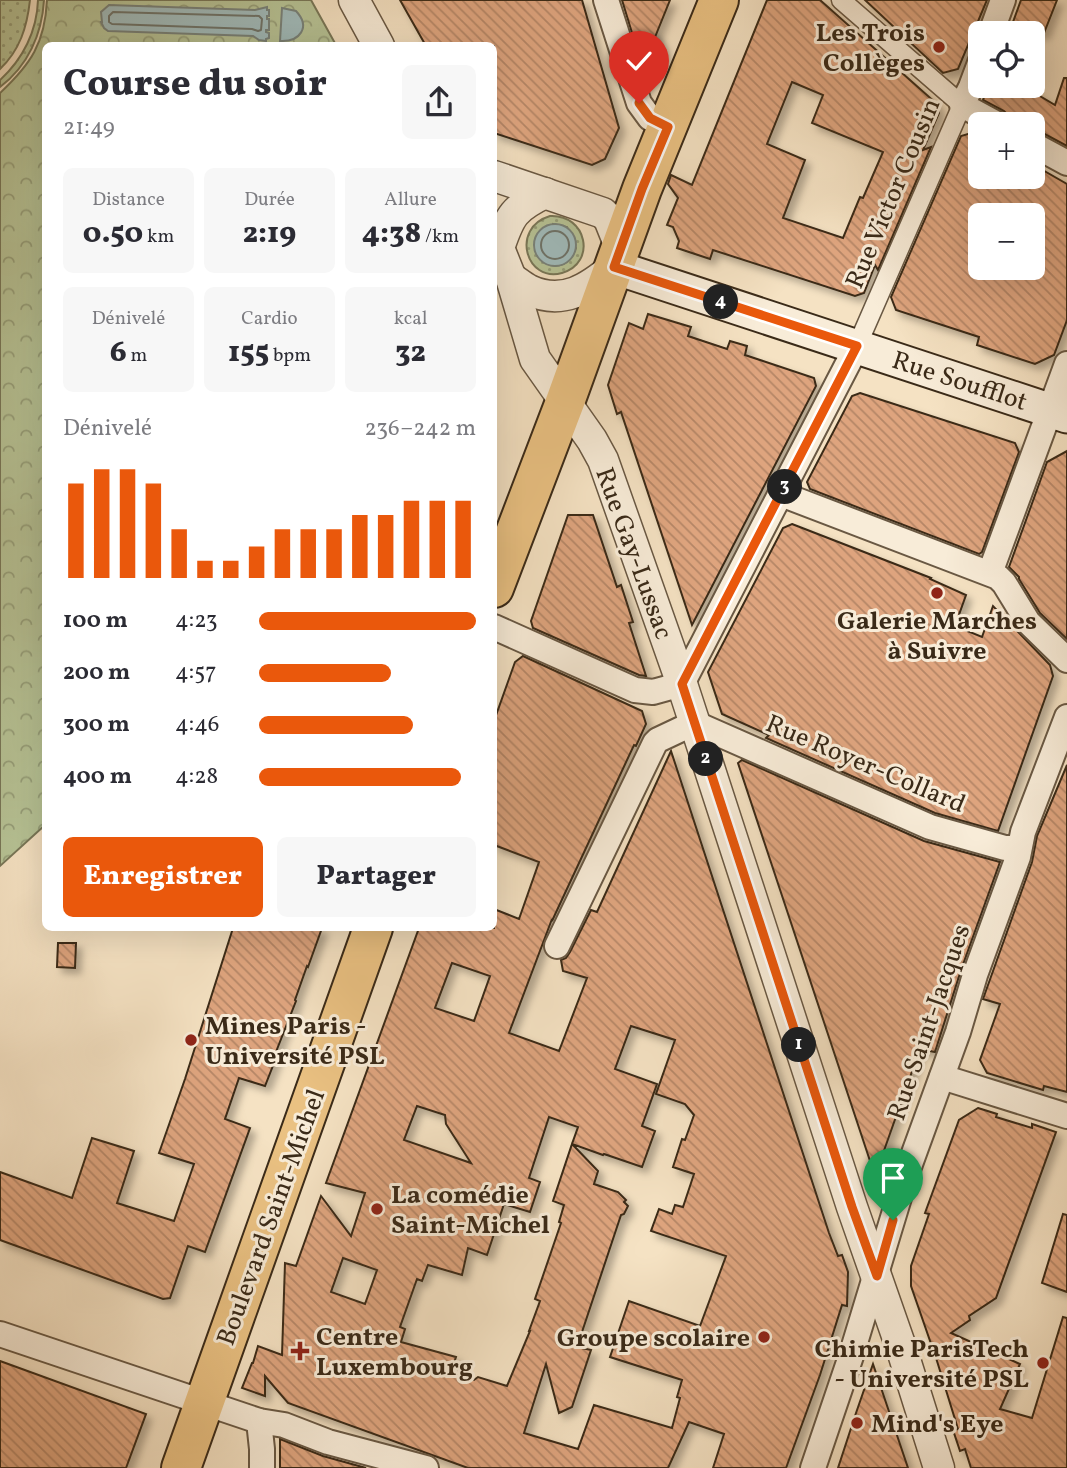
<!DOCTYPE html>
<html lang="fr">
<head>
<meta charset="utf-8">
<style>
  body { margin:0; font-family:Vollkorn,serif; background:#f7f7f7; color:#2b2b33; height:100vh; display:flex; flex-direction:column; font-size:26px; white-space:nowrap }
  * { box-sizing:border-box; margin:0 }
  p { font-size:23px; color:#7c7c81 }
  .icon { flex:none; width:38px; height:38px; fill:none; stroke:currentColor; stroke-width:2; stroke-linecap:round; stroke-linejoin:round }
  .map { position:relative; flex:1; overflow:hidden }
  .details { position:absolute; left:42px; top:42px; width:455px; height:889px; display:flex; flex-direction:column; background:#fff; border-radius:10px; box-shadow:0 7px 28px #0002 }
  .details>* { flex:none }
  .buttons { position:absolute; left:968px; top:21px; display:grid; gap:14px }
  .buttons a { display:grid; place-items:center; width:77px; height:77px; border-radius:10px; background:#fff; box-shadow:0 7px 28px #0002; font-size:35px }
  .pin { position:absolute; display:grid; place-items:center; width:60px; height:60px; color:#fff; margin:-72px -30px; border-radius:50% 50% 50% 0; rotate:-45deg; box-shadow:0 0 7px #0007 }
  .pin .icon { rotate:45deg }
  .km { position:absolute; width:35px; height:35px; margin:-18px; border-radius:50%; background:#222; color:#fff; font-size:19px; line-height:35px; text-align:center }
  .round { display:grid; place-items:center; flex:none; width:74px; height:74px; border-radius:10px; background:#f7f7f7 }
  .overview { display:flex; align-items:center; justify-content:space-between; height:119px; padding:0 21px }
  h1 { font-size:38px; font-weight:800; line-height:52px }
  .stats { display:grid; grid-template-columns:repeat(3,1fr); gap:10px; height:119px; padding:7px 21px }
  .stats div { display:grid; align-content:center; border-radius:10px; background:#f7f7f7; text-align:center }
  .stats b { font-size:30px; font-weight:800 }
  .stats small { font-size:19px; font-weight:400 }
  .stats p { font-size:19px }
  .chart { height:196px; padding:14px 21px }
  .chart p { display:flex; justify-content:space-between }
  .chart svg { width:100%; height:126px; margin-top:7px; stroke:#ea580c; stroke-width:6 }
  .primary-button { display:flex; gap:14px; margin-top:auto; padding:14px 21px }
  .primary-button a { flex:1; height:80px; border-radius:10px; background:#ea580c; color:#fff; font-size:28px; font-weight:800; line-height:80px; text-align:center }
  .primary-button a+a { background:#f7f7f7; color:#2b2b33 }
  ul { padding:0 21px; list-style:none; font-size:23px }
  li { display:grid; grid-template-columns:112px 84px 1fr; align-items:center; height:52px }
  li i { height:18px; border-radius:9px; background:#ea580c }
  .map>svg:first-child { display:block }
</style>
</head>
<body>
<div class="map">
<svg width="1067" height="1468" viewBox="0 0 1067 1468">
  <defs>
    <pattern id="grass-dots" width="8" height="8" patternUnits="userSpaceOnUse" patternTransform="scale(1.75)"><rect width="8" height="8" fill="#b7c497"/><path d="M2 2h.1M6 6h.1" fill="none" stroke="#969f7a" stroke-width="1.8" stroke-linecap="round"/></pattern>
    <pattern id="park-crowns" width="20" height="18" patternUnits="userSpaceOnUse" patternTransform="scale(1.75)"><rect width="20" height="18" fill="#b7c497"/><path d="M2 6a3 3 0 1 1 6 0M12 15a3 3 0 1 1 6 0" fill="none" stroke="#969f7a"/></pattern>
    <pattern id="building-back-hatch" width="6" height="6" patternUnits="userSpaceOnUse" patternTransform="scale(1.75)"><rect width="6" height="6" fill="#dea47e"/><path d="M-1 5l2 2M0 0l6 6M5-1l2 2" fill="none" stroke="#b58666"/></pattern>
    <filter id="shadow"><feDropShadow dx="5.5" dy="5.5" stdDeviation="3.5" flood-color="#0004"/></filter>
  </defs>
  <rect width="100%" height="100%" fill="#f5e2c3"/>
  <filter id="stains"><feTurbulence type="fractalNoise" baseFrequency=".00286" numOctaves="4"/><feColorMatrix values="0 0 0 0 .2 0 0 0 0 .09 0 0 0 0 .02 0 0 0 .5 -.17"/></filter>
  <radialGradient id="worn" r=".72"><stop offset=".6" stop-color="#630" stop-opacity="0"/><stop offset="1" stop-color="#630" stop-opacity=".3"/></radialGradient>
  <g fill="url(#grass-dots)" stroke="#787758" stroke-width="2" fill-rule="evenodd">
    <path d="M0 0H30C27 27 20 50 0 69Z"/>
    <path d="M38 0H44C42 34 28 66 0 87V80C23 59 37 31 38 0Z"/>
    <path d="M550 216C587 214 597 263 562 273 526 283 510 228 550 216ZM553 224 567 227 576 248C569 268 551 272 537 255Z"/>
  </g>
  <path fill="url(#park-crowns)" stroke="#787758" stroke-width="2" d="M47 0H311L336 45 46 46 45 825 0 866V93C31 64 45 43 47 0Z"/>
  <g fill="#a0bcbd" stroke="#77827b" stroke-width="2">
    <polygon points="109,5 255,10 267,7 267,10 269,10 269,16 267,16 267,19 269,19 269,30 266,30 266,32 269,33 269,38 266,39 266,41 259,40 253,36 108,31 104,28 101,22 102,22 101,12"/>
    <path d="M282 8 296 11C311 27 300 42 280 41Z"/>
    <circle cx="555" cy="245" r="21"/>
  </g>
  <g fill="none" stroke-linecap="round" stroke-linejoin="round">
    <g stroke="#6d736a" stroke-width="2">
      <polygon points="113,12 259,16 262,19 261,30 258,31 252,29 112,24 109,22 109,16"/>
      <circle cx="555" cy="245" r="14"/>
    </g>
  </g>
  <g fill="url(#building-back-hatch)" stroke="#3a2a18" stroke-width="2" fill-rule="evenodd" filter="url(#shadow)">
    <polygon points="400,0 582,0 619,128 605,159 592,165 494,133 494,46 426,46"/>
    <polygon points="622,0 670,0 651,47 636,46"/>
    <path d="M767 0H820L937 104 939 113 923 150 931 147 878 270 875 265 864 293 855 296 713 250 710 259 677 248 679 241 673 227 667 225 678 198 668 184 671 175 692 185ZM792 82 823 95 812 123 883 152 863 198 860 197 843 238 783 218 805 160 767 144Z"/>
    <polygon points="865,0 987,0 958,69 943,73"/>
    <polygon points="1021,0 1057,0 1044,33 1009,33"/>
    <polygon points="1064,78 1067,78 1067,146 1039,131 1032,129 1032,124 1023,124 1010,117 1004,111 983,100 988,86 1023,86 1055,105"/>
    <path d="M978 131 980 132V177H1032V164L1067 184V320L1054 355 1035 364 977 345 979 337 896 310 891 297 961 136ZM980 215H1032V268H980Z"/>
    <polygon points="648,314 691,327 688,336 727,349 730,341 747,346 745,355 814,378 816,386 692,625 621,412 617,414 608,385 629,323 643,329"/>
    <polygon points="860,393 1015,443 1019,452 982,552 979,554 810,489 807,482 852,396"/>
    <polygon points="1067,451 1067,639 1040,613 1019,579 1019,577 1009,567 1047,462"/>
    <polygon points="568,515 593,515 617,587 621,585 633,622 629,623 646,676 639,675 533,628 531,621"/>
    <polygon points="792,524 931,578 930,579 966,595 955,626 982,637 993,606 1050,665 1053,676 998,831 935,813 766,738 769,735 722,714 708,672 783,528"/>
    <path d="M523 656 642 711 646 724 636 746 634 745 552 921V919L509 1033 559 1051 587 978 563 971 561 960 566 958 570 952 591 910 597 912 671 751 829 1233 838 1256 842 1255 848 1272 847 1306 842 1305 820 1375 786 1468H713L724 1434 689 1422 668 1468H468L288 1403 265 1376V1396L242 1388 252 1363H253L258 1346 282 1355 285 1263 296 1266 321 1196 351 1236 365 1193 326 1183 419 928H494V909L519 919 539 862 494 845V721L515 662ZM452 963 490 976 474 1021 435 1008ZM631 1026 675 1040 656 1094 685 1104 694 1115 685 1140 682 1139 673 1167 694 1174 683 1207 675 1205 672 1214 659 1209 651 1231 726 1256 700 1326 629 1301 610 1357 682 1380 677 1397 680 1398 672 1428 594 1405 578 1449 524 1433 546 1364 559 1413 572 1407 591 1350 577 1347 621 1215 624 1214 628 1206 624 1202 626 1200 618 1192 594 1184 598 1171 572 1144 553 1201 564 1205 559 1222 561 1223 535 1299 540 1301 529 1331H530L507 1386 478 1377 474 1380 451 1372 456 1357 401 1342 405 1329 400 1327 417 1279 422 1281 428 1265 462 1275 468 1248 487 1255 504 1204 530 1212 540 1182 529 1178 549 1117 578 1127 572 1144 603 1155 604 1154 642 1167 655 1131 642 1126 657 1084 615 1069ZM417 1106 445 1115 446 1124 471 1163 404 1140ZM343 1258 377 1270 365 1304 331 1292Z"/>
    <polygon points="742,760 924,841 1000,862 961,970 935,1052 920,1049 875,1176 738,763"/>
    <polygon points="1067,765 1067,1092 1044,1086 1043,1090 987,1073 980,1060 1000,1004 983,999 1032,862 1037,836"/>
    <polygon points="233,928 322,928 308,967 307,966 295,1000 296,1001 274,1057 276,1058 265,1086 239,1078 225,1119 250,1128 205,1252 188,1246 170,1298 163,1299 0,1240 0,1172 72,1198 92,1138 134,1151 117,1203 174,1221 194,1164 159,1153 185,1079"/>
    <polygon points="58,943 76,943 75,968 57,967"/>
    <polygon points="978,1108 997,1114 996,1117 1032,1128 1032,1124 1056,1132 996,1298 969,1316 970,1320 951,1333 1020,1364 1000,1409 1032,1418 1063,1317 1067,1318 1067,1468 971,1468 965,1449 960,1451 953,1430 958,1429 937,1361 911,1286 911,1266 929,1214 925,1213 959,1120"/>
    <polygon points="1063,1214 1067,1215 1067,1292 1042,1283"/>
    <polygon points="0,1361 146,1414 126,1468 0,1468"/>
    <polygon points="873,1364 908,1468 838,1468 856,1413"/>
    <polygon points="280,1439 323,1456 366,1468 280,1468"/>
  </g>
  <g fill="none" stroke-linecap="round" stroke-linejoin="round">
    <defs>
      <polyline id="pedestrian" points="841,0 962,105 857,346"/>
      <g id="minor">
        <polyline points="606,0 639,103 650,118 668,127"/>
        <polyline points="991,33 1003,0"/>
        <polyline points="980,63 971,87 962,105 997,124"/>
        <polyline points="1032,144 1067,163"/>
        <polyline points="781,494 998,577 1004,583 1028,622 1067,660"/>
        <polyline points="990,573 1067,364"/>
        <polyline points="494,627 635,690 653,692 682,684 857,346"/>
        <polyline points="557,946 655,743 658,740 694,723 930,827 1005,848 1019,848"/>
        <polyline points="942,1077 1067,1116"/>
        <polyline points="0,1334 259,1421 284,1425 328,1442 426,1468"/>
        <polyline points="259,1421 262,1449 262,1468"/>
        <polyline points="813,1468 851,1356 905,1178 958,1032 975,975 1018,857 1023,832 1067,717"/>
      </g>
      <g id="tertiary">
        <polyline points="354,0 379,46"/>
        <polyline points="494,176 603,213 609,219 621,249"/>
        <polyline points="494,239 499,248 511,278 535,359 592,440 603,460 682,684 852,1207 902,1350 939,1468"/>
        <path d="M499 248C510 215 514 208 545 193"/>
        <path d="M511 278C517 282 523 287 529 290 563 306 589 288 614 267"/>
      </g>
      <polyline id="secondary" points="614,267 1067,416"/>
      <g id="primary">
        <polyline points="494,588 565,402 642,189 719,0"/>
        <polyline points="181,1468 373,928"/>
      </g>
    </defs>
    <use href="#pedestrian" stroke="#695843" stroke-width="21"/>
    <use href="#minor" stroke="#695843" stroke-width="28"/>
    <use href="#tertiary" stroke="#695843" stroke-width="33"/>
    <use href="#secondary" stroke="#3a2a18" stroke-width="37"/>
    <use href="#primary" stroke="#3a2a18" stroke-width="42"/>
    <use href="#pedestrian" stroke="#f8ecd8" stroke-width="18"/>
    <use href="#minor" stroke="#f8ecd8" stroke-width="24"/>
    <use href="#tertiary" stroke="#f8ecd8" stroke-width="30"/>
    <use href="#secondary" stroke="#f8ecd8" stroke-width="33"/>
    <use href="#primary" stroke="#eac182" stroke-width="38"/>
  </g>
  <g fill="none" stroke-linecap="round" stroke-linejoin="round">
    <defs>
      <polyline id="route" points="639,103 650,118 668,127 642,189 614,267 857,346 682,684 852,1207 877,1276 893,1220"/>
    </defs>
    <use href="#route" stroke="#fff" stroke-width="14"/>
    <use href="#route" stroke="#ea580c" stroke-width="9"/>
  </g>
  <g fill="#8f2418" stroke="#f8ecd8" stroke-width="2.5">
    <circle cx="939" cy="47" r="7"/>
    <circle cx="937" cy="593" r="7"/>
    <circle cx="191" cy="1040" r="7"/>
    <circle cx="377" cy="1209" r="7"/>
    <circle cx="764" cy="1337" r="7"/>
    <path d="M296.5 1340.5h7v7h7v7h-7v7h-7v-7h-7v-7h7z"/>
    <circle cx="1043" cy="1363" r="7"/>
    <circle cx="857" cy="1423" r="7"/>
  </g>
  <g text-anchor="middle" stroke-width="6" stroke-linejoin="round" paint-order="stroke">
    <g font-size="26" font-weight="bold" fill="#3a2a18" stroke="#f8ecd8" text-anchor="start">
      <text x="925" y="41" text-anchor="end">Les Trois<tspan x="925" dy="30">Collèges</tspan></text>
      <text x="937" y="629" text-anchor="middle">Galerie Marches<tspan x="937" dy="30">à Suivre</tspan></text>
      <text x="205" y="1034">Mines Paris -<tspan x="205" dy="30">Université PSL</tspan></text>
      <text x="391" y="1203">La comédie<tspan x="391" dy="30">Saint-Michel</tspan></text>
      <text x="316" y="1345">Centre<tspan x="316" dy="30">Luxembourg</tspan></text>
      <text x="750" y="1346" text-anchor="end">Groupe scolaire</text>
      <text x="1029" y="1357" text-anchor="end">Chimie ParisTech<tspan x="1029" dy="30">- Université PSL</tspan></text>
      <text x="871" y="1432">Mind's Eye</text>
    </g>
    <g font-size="26" fill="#3a2a18" stroke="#f8ecd8">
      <text transform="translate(892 193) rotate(-67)" y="9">Rue Victor Cousin</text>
      <text transform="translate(960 380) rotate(18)" y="9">Rue Soufflot</text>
      <text transform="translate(635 553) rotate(70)" y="9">Rue Gay-Lussac</text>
      <text transform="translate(866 763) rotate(23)" y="9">Rue Royer-Collard</text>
      <text transform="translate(928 1022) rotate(-71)" y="9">Rue Saint-Jacques</text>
      <text transform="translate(270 1217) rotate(-70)" y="9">Boulevard Saint-Michel</text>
    </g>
  </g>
  <rect width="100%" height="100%" filter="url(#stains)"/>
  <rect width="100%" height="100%" fill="url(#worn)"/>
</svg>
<div class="buttons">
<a><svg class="icon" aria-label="locate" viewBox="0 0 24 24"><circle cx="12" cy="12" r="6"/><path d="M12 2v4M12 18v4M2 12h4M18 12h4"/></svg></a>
<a>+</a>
<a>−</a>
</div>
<div class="pin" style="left:893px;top:1220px;background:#1e9e55"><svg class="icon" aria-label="arrive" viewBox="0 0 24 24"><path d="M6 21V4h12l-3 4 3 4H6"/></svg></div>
<div class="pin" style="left:639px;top:103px;background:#d93025"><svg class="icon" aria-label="check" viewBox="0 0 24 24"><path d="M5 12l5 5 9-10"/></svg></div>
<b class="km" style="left:799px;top:1045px">1</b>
<b class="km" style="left:706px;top:759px">2</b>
<b class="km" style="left:785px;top:487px">3</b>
<b class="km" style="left:721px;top:302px">4</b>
<section class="details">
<div class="overview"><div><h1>Course du soir</h1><p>21:49</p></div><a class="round"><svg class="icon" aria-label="share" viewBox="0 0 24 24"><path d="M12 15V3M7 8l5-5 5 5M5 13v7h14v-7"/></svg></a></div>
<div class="stats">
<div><p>Distance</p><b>0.50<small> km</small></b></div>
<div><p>Durée</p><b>2:19</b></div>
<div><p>Allure</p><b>4:38<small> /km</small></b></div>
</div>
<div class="stats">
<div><p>Dénivelé</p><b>6<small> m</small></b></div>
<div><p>Cardio</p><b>155<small> bpm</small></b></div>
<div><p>kcal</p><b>32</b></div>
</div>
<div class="chart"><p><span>Dénivelé</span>236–242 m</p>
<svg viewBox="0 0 160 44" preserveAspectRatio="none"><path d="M5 44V11M15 44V6M25 44V6M35 44V11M45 44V27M55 44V38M65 44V38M75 44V33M85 44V27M95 44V27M105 44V27M115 44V22M125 44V22M135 44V17M145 44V17M155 44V17"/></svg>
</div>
<ul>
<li><b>100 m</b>4:23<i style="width:100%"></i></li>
<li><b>200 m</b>4:57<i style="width:61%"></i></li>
<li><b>300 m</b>4:46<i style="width:71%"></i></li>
<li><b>400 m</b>4:28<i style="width:93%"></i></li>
</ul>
<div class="primary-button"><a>Enregistrer</a><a>Partager</a></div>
</section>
</div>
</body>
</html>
